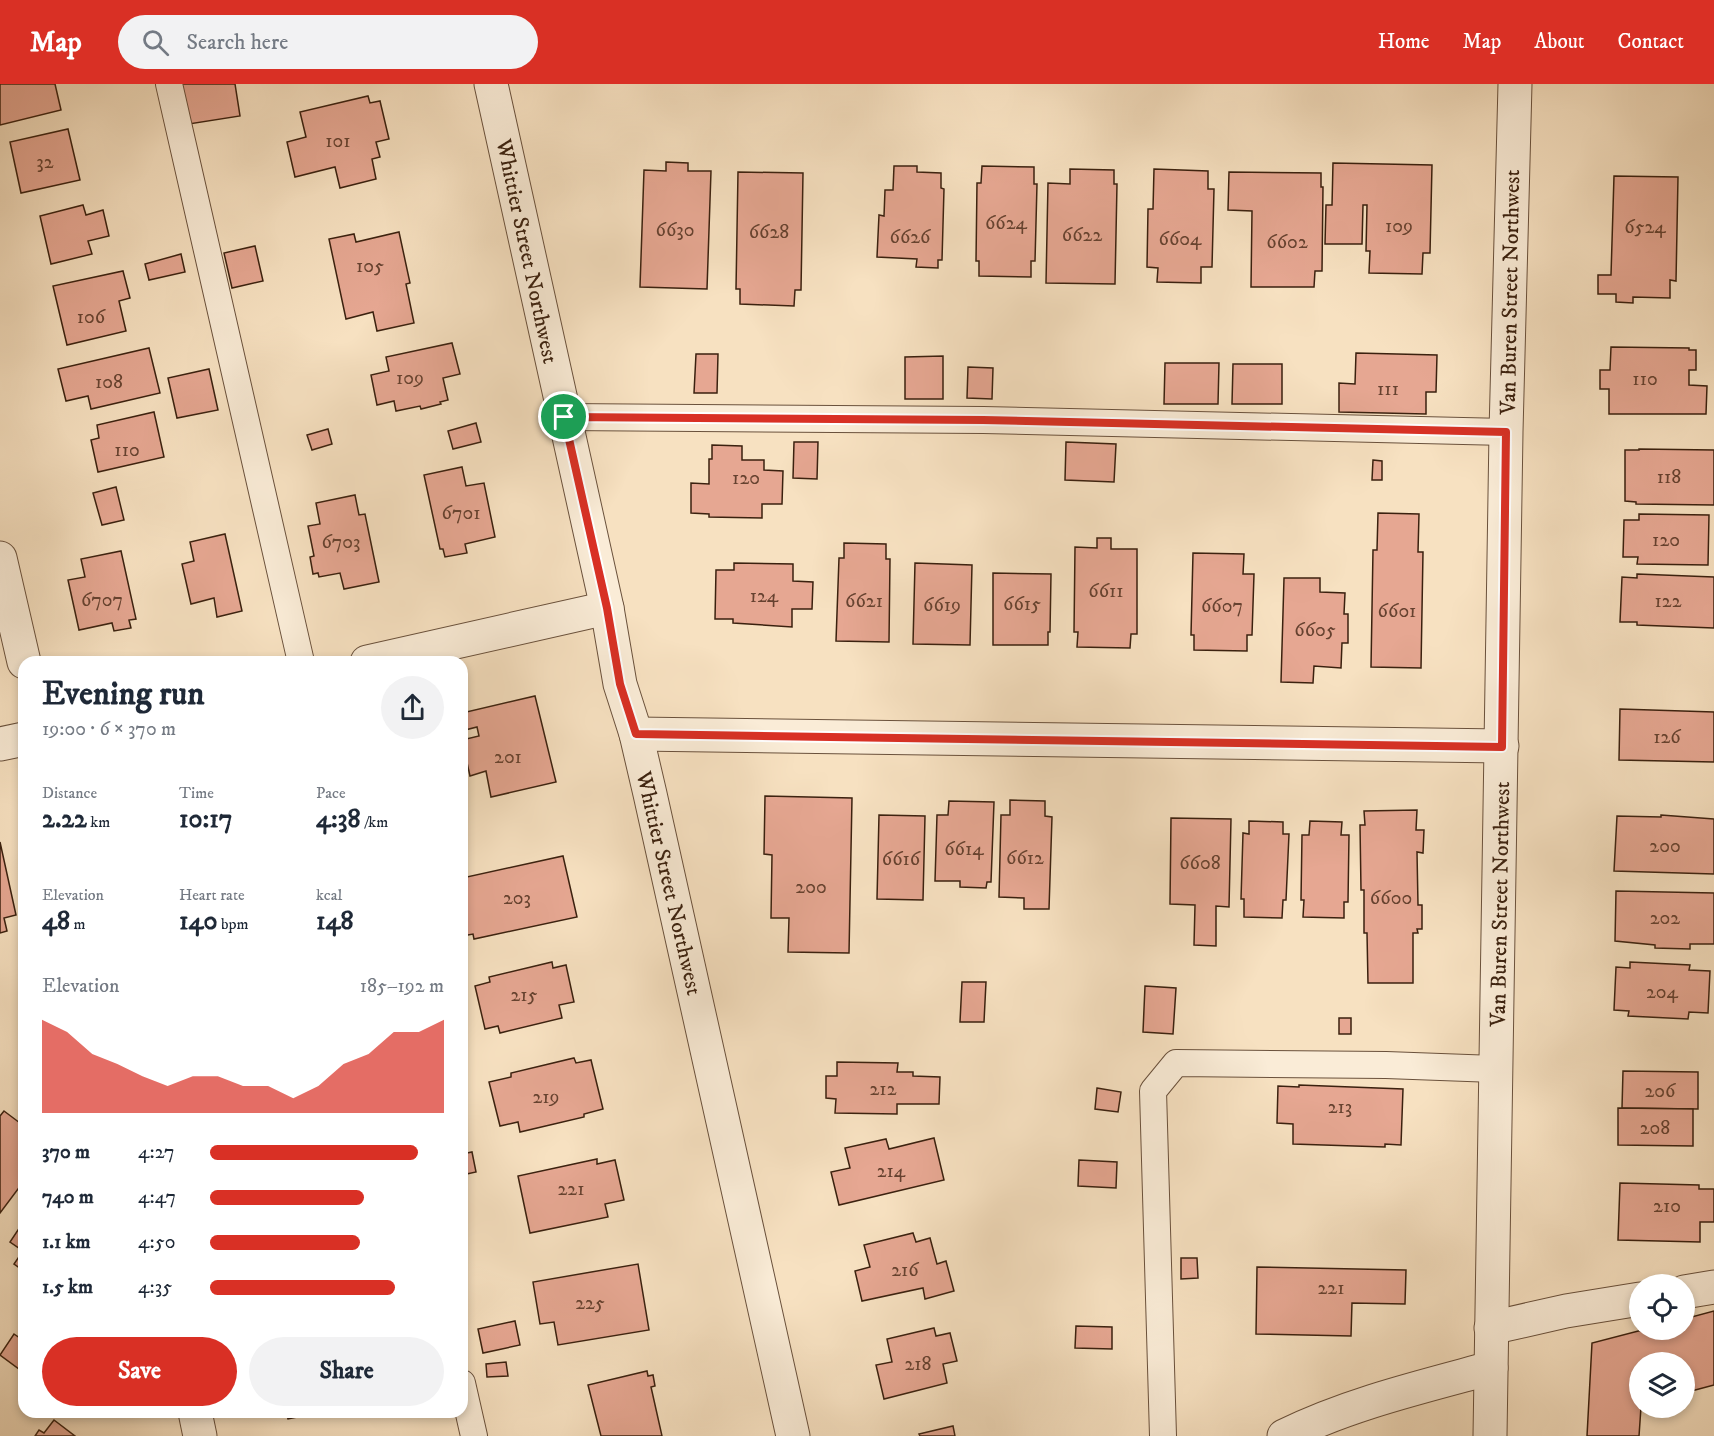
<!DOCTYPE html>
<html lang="en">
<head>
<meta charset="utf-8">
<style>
  body { margin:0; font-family:"IM FELL DW Pica",serif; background:#f2f2f3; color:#1f2937; height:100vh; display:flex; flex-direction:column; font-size:22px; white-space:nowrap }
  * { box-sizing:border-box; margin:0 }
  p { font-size:20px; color:#747a83 }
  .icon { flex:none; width:33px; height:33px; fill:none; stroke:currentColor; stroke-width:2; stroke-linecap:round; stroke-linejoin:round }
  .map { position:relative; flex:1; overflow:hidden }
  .details { position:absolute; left:18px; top:572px; width:450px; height:762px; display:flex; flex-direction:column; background:#fff; border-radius:18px; box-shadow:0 3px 9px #0003 }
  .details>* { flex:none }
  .controls { position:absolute; left:1629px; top:1190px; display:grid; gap:12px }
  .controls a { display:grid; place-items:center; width:66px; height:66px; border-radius:50%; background:#fff; box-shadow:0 3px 9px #0003; font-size:30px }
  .pin { position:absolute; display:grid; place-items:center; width:51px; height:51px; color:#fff; margin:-26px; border:3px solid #fff; border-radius:50%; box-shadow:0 2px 6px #0007 }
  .round { display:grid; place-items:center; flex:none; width:63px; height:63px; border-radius:32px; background:#f2f2f3 }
  .overview { display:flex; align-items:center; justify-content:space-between; height:102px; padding:0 24px }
  h1 { font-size:33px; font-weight:700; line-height:45px }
  .metrics { display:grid; grid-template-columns:repeat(3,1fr); gap:9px; height:102px; padding:6px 24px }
  .metrics div { display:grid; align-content:center }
  .metrics b { font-size:26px; font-weight:700 }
  .metrics small { font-size:16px; font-weight:400 }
  .metrics p { font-size:16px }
  .chart { height:168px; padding:12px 24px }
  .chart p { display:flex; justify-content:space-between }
  .chart svg { width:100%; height:108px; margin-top:6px; fill:#d93025; opacity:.7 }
  .button { display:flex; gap:12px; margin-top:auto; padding:12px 24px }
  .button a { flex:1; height:69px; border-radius:36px; background:#d93025; color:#fff; font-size:24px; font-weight:700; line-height:69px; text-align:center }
  .button a+a { background:#f2f2f3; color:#1f2937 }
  ul { padding:0 24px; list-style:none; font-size:20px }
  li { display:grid; grid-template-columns:96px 72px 1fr; align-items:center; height:45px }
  li i { height:15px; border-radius:8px; background:#d93025 }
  header { display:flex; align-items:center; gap:36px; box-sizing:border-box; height:84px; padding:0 30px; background:#d93025; color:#fff }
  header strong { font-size:28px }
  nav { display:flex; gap:33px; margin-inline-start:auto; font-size:21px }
  .search { width:420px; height:54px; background:#f2f2f3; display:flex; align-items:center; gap:15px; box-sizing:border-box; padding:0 21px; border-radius:33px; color:#747a83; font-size:22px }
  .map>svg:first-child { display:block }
</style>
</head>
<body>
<header>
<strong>Map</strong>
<div class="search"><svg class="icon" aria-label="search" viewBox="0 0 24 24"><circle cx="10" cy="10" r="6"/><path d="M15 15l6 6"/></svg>Search here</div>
<nav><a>Home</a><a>Map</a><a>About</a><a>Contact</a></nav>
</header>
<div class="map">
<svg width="1714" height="1352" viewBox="0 0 1714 1352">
  <rect width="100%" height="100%" fill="#f7e1c1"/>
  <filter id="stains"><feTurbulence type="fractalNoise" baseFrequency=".00333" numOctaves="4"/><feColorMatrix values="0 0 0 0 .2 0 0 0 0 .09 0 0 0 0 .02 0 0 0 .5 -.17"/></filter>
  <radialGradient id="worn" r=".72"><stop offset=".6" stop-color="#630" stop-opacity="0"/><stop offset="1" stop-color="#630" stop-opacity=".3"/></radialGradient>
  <g fill="#e6a792" stroke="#3b210f" stroke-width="1.5">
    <polygon points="0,0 55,0 61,26 0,41"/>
    <polygon points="182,0 235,0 240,32 189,40"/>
    <polygon points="368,12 370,19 380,17 389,55 376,58 380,73 372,75 376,95 340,104 335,83 295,93 287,58 306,53 300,28"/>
    <polygon points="68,45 80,96 21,109 10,58"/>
    <polygon points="666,78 688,79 688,87 711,87 707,205 640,203 644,86 666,87"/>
    <polygon points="1333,79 1432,81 1430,169 1423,169 1422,190 1369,189 1370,167 1366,167 1367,121 1363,121 1362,160 1325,160 1326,121 1332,121"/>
    <polygon points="894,82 917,82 917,88 941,89 941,104 944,105 942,176 938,176 938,184 916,183 917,175 877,173 879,131 884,132 885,106 893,106"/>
    <polygon points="982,82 1034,83 1034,100 1037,100 1035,177 1031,177 1031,193 979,192 979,177 976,177 977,99 981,99"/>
    <polygon points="1070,85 1114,86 1114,100 1117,100 1115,200 1046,199 1048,99 1070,100"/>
    <polygon points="1154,85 1208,87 1208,105 1214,105 1212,183 1201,183 1201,199 1157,198 1158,184 1147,183 1148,125 1153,125"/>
    <polygon points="738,88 803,89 801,206 795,206 794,222 740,220 740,205 736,205"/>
    <polygon points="1229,88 1321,89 1321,103 1323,103 1322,187 1315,187 1314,203 1251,203 1252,127 1228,126"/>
    <polygon points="1614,92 1678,93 1676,197 1670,196 1670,214 1633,213 1633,219 1616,218 1616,210 1598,210 1598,191 1611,191"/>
    <polygon points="83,121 86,131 103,126 109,152 88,157 92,170 51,180 40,132"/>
    <polygon points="399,148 410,199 406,200 414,239 377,247 373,228 346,235 329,155 354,150 356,158"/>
    <polygon points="255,162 263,197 232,204 224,169"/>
    <polygon points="181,170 185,188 149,196 145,180"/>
    <polygon points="123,187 130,214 119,217 126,247 67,261 53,202"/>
    <polygon points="452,259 460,290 443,294 448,316 440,318 441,320 421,325 420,322 396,327 394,317 377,321 371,291 389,287 386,273"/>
    <polygon points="1611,263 1689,264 1689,266 1696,266 1696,286 1689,286 1689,301 1707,302 1706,330 1609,330 1609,305 1600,305 1600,286 1610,286"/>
    <polygon points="149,264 160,309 91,325 88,312 66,317 58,285"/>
    <polygon points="1356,269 1437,271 1436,308 1426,308 1426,330 1339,328 1339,299 1355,300"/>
    <polygon points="696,270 718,270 717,309 694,309"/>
    <polygon points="943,272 943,315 905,315 905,273"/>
    <polygon points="1165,279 1219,279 1218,320 1164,320"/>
    <polygon points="1233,280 1282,280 1282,320 1232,320"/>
    <polygon points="968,283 993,284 992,315 967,314"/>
    <polygon points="209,285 218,326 177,334 168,294"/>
    <polygon points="154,328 164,373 98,388 91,356 99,354 97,341"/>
    <polygon points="476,339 481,358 453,365 448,347"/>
    <polygon points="328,345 332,360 312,366 307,351"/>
    <polygon points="794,358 818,358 817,395 793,394"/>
    <polygon points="1066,358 1116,360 1114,398 1065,396"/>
    <polygon points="712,361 742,362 742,376 764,376 764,386 783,387 782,420 762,420 762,434 709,433 709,430 691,429 691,399 709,400 709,375 712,375"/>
    <polygon points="1639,365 1714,366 1714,421 1636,420 1636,418 1625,417 1625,366 1639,366"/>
    <polygon points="1373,376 1382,377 1382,396 1372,396"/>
    <polygon points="462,383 466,402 484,399 495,453 465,460 467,469 445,473 443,465 440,465 424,391"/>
    <polygon points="116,403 124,436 102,441 93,409"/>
    <polygon points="355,411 359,431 365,430 379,498 344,505 340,489 319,493 318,489 313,490 310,473 314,472 308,442 320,440 316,419"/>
    <polygon points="1378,429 1419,430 1418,468 1423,468 1421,584 1371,583 1373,466 1377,466"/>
    <polygon points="1639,430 1709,431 1708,481 1637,480 1638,473 1623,473 1624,436 1639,436"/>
    <polygon points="225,450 242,527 217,533 214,514 191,520 182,480 194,477 190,458"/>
    <polygon points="1097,454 1111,454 1111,465 1137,465 1137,550 1131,550 1130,564 1077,563 1078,548 1074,548 1075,463 1097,464"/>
    <polygon points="844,459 886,460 886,475 890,475 889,558 836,557 839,474 844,474"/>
    <polygon points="121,467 136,535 129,536 131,544 114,547 112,539 79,546 68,496 85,493 81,475"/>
    <polygon points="1193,469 1244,470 1243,490 1254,490 1252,551 1247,551 1247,567 1194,566 1194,551 1191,551"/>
    <polygon points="734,479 793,480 793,497 813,498 812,525 792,525 792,543 733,539 733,535 715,535 716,486 734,486"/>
    <polygon points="915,479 972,481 970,561 913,560"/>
    <polygon points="993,489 1051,490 1050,548 1048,548 1048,561 993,561"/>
    <polygon points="1637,490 1714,493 1714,544 1637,541 1637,538 1620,538 1622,493 1637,494"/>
    <polygon points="1284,494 1320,494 1320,508 1345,509 1344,530 1348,530 1348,559 1342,559 1341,584 1314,582 1313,599 1281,598"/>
    <polygon points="535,612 556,698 491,713 486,687 470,692 462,656 479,652 477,643 465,646 462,629"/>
    <polygon points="1620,625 1714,628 1714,678 1619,676"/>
    <polygon points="765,712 852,714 849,869 788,868 789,834 771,834 772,771 764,770"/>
    <polygon points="1010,716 1045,717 1045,732 1052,733 1049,825 1024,825 1024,814 999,813 1001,731 1010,731"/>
    <polygon points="949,717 994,718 991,798 987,798 986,804 960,803 960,797 935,797 937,731 948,731"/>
    <polygon points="1417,726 1416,746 1424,746 1423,769 1417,768 1418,821 1422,821 1422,845 1417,845 1418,849 1413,849 1413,899 1368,899 1367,849 1364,849 1364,806 1361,806 1360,741 1365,741 1364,727"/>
    <polygon points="879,731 925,732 923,816 877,815"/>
    <polygon points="1661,731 1714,735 1714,790 1614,787 1617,732 1661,733"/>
    <polygon points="1171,734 1231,735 1229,823 1216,822 1216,862 1194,861 1195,821 1170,820"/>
    <polygon points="1249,737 1283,738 1283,750 1289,750 1286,816 1283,816 1282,834 1244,833 1244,815 1241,815 1243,749 1249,750"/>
    <polygon points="1310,737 1342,738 1341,751 1349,751 1348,818 1344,818 1344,834 1303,833 1304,816 1301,816 1302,751 1309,751"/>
    <polygon points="0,758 16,831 4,834 7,847 0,849"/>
    <polygon points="563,772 577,833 474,855 473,850 462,852 462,794"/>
    <polygon points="1616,807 1714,809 1714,860 1690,860 1690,865 1655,864 1655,861 1615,857"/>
    <polygon points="552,878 553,884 566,881 574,918 559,921 562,934 500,949 498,942 485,945 475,902 490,898 489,893"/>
    <polygon points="1630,878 1690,881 1689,886 1710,887 1708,929 1689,928 1688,935 1628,932 1629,927 1614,926 1616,883 1630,884"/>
    <polygon points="962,898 986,898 984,938 960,938"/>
    <polygon points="1145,902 1176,904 1173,950 1143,948"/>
    <rect x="1339" y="934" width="12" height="16"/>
    <polygon points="574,974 576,979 591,976 603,1025 584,1030 584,1033 520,1048 518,1038 500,1042 489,998 511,993 511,989"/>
    <polygon points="837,978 898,979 897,988 913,988 913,992 940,993 939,1020 897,1020 897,1030 835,1029 836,1015 826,1014 826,992 837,992"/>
    <polygon points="1623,987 1698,988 1698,1025 1622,1024"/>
    <polygon points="1299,1001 1403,1005 1401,1061 1385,1060 1385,1063 1293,1060 1293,1040 1277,1039 1278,1002 1299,1003"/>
    <polygon points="1097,1004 1121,1008 1118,1028 1095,1025"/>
    <polygon points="1618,1024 1693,1025 1693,1062 1618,1061"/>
    <polygon points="4,1027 24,1042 24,1097 0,1129 0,1032"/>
    <polygon points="934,1054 944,1096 839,1121 831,1088 850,1084 845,1064 886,1055 889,1065"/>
    <polygon points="472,1068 476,1088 462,1091 462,1070"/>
    <polygon points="597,1075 597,1080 615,1076 624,1116 605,1120 608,1133 530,1149 518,1092"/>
    <polygon points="1079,1076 1117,1078 1116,1104 1078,1102"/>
    <polygon points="1620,1099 1699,1101 1699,1105 1714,1105 1714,1138 1700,1138 1700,1158 1618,1156"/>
    <polygon points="24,1137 24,1187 14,1180 23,1167 10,1158"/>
    <polygon points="913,1149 916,1158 930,1154 937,1180 946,1177 954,1207 925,1215 923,1204 862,1217 855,1187 870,1183 864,1161"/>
    <polygon points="1181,1174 1197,1174 1198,1194 1181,1195"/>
    <polygon points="638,1180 649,1246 558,1261 554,1238 540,1240 533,1198"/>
    <polygon points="1257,1183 1406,1186 1405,1220 1352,1219 1351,1252 1256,1250"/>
    <polygon points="1714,1227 1714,1301 1684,1309 1684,1278 1640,1278 1641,1323 1639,1352 1587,1352 1592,1259 1646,1245 1684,1245 1684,1235"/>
    <polygon points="515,1237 520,1261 483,1269 478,1245"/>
    <polygon points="1076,1242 1112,1243 1112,1265 1075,1264"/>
    <polygon points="934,1244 936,1252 950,1249 957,1277 943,1280 947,1299 884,1315 876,1281 892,1278 887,1255"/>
    <polygon points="14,1250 24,1257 23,1288 0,1271"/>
    <polygon points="506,1278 508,1292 487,1293 486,1280"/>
    <polygon points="647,1287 648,1292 653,1291 655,1302 651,1303 662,1352 601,1352 588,1301"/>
    <polygon points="286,1328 322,1328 288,1335"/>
    <polygon points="54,1336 75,1352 35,1352 39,1346 44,1349"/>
    <polygon points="953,1342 955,1352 920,1352 919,1350"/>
  </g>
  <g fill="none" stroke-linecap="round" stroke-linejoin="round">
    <defs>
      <g id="service">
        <polyline points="169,0 301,578"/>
        <polyline points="564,333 983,336 1506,348"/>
        <polyline points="462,1299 474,1352"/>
        <polyline points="1163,1352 1153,1007 1176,979 1386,981 1495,985"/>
      </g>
      <g id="minor">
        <polyline points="491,0 607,524 620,600 636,650 650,710 793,1352"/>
        <polyline points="0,474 24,578"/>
        <polyline points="367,578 607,524"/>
        <polyline points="636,650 1502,662"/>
        <polyline points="0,660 24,655"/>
        <polyline points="1684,1208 1714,1203"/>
        <polyline points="1491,1244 1566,1227 1640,1215"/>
        <polyline points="195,1328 200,1352"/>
        <path d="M1284 1352C1349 1320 1421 1303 1491 1284"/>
        <polyline points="1490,1352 1506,348 1515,0"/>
      </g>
    </defs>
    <use href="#service" stroke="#6a513c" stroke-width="28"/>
    <use href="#minor" stroke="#6a513c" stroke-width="35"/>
    <use href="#service" stroke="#faecd7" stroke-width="26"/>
    <use href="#minor" stroke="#faecd7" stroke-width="33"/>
  </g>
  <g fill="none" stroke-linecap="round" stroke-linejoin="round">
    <defs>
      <polygon id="route" points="564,333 983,336 1506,348 1502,663 636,650 620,600 607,524"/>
    </defs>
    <use href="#route" stroke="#fff" stroke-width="12"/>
    <use href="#route" stroke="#d93025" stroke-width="8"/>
  </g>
  <g text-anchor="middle" stroke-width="5" stroke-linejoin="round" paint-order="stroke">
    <g font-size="20" fill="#664230">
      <text x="338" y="63">101</text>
      <text x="45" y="84">32</text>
      <text x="1006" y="145">6624</text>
      <text x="1399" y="148">109</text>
      <text x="1645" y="149">6524</text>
      <text x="675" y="152">6630</text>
      <text x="769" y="154">6628</text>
      <text x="1082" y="157">6622</text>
      <text x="910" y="159">6626</text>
      <text x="1180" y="161">6604</text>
      <text x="1287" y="164">6602</text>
      <text x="370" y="188">105</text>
      <text x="91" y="239">106</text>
      <text x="410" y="300">109</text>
      <text x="1645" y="301">110</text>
      <text x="109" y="304">108</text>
      <text x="1388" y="311">111</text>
      <text x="127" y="372">110</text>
      <text x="1669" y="399">118</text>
      <text x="746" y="400">120</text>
      <text x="461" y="435">6701</text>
      <text x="1666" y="462">120</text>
      <text x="341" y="464">6703</text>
      <text x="1106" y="513">6611</text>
      <text x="764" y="518">124</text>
      <text x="102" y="522">6707</text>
      <text x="864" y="523">6621</text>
      <text x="1668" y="523">122</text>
      <text x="1022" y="526">6615</text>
      <text x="942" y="527">6619</text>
      <text x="1222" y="528">6607</text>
      <text x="1397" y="533">6601</text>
      <text x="1315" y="552">6605</text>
      <text x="1667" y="659">126</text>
      <text x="508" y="679">201</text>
      <text x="1665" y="768">200</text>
      <text x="964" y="771">6614</text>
      <text x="1025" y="780">6612</text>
      <text x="901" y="781">6616</text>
      <text x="1200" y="785">6608</text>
      <text x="811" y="809">200</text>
      <text x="517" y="820">203</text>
      <text x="1391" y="820">6600</text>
      <text x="1665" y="840">202</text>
      <text x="1662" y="914">204</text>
      <text x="524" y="917">215</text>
      <text x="883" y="1011">212</text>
      <text x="1660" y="1013">206</text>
      <text x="546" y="1019">219</text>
      <text x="1340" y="1029">213</text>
      <text x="1655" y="1050">208</text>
      <text x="891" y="1093">214</text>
      <text x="571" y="1111">221</text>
      <text x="1667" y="1128">210</text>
      <text x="905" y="1192">216</text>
      <text x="1331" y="1210">221</text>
      <text x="590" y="1225">225</text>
      <text x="918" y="1286">218</text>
    </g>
    <g font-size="22" fill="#3b210f" stroke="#faecd7">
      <text transform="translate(528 167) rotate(78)" y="8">Whittier Street Northwest</text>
      <text transform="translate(1509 208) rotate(-89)" y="8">Van Buren Street Northwest</text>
      <text transform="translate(670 799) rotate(77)" y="8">Whittier Street Northwest</text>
      <text transform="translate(1499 820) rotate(-89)" y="8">Van Buren Street Northwest</text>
    </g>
  </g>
  <rect width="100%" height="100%" filter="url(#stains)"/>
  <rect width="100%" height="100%" fill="url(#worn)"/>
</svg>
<div class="controls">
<a><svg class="icon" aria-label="locate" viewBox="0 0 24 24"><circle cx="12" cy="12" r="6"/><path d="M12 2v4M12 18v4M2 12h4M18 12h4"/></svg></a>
<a><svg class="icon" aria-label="layers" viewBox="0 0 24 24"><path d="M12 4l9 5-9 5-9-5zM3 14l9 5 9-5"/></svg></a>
</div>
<div class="pin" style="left:564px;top:333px;background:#1e9e55"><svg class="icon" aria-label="arrive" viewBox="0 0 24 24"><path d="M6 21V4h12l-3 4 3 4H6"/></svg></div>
<section class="details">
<div class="overview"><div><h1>Evening run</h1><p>19:00 · 6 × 370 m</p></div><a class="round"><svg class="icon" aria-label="share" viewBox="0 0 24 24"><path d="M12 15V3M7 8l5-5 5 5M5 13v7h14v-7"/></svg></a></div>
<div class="metrics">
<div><p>Distance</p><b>2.22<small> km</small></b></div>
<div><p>Time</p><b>10:17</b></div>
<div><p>Pace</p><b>4:38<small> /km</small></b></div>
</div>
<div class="metrics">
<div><p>Elevation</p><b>48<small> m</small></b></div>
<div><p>Heart rate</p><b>140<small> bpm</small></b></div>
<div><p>kcal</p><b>148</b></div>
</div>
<div class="chart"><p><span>Elevation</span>185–192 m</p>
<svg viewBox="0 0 160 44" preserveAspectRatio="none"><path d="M0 44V6L10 11L20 20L30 24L40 29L50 33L60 29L70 29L80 33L90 33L100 38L110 33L120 24L130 20L140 11L150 11L160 6V44z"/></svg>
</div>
<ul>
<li><b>370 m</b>4:27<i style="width:89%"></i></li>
<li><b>740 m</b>4:47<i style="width:66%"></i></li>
<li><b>1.1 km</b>4:50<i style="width:64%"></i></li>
<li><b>1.5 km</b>4:35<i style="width:79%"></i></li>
</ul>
<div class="button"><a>Save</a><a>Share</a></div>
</section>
</div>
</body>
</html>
